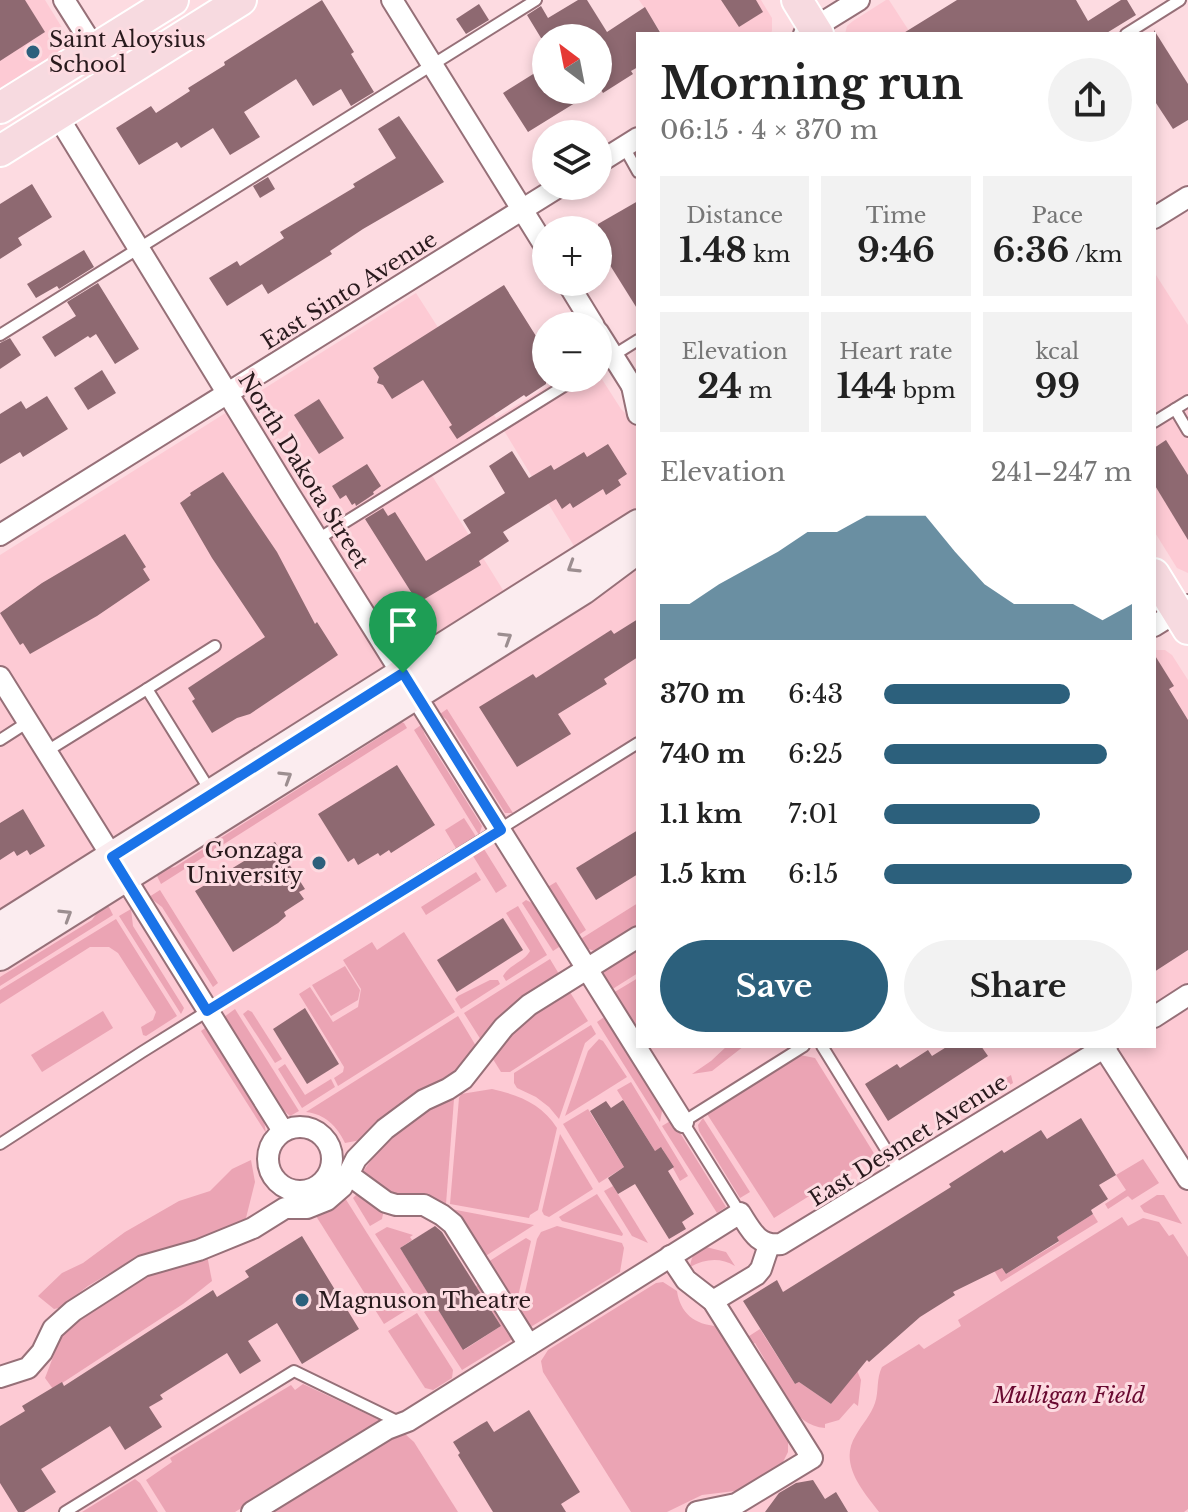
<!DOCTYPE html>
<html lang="en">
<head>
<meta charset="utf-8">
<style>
  body { margin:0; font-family:"Libre Baskerville",serif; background:#f2f2f2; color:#222; height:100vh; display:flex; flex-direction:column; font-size:30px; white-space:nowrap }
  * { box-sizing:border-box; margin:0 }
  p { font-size:26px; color:#767676 }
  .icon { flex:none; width:44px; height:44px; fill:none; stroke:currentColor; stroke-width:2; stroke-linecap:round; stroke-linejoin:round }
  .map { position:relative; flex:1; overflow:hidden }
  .panel { position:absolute; left:636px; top:32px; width:520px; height:1016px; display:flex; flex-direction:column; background:#fff; border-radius:0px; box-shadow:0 4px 12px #0003 }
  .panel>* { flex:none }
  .needle { width:52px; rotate:328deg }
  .controls { position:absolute; left:532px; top:24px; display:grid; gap:16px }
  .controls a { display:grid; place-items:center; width:80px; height:80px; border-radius:50%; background:#fff; box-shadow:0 4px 12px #0003; font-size:40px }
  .pin { position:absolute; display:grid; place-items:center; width:68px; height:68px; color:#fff; margin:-82px -34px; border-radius:50% 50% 50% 0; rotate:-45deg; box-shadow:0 0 8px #0007 }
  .pin .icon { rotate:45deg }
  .round { display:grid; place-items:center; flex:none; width:84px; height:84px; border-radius:42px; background:#f2f2f2 }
  .overview { display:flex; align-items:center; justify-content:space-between; height:136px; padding:0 24px }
  h1 { font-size:44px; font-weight:700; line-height:60px }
  .figures { display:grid; grid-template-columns:repeat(3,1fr); gap:12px; height:136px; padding:8px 24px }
  .figures div { display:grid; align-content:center; border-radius:0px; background:#f2f2f2; text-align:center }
  .figures b { font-size:34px; font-weight:700 }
  .figures small { font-size:22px; font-weight:400 }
  .figures p { font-size:22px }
  .chart { height:224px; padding:16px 24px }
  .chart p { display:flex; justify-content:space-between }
  .chart svg { width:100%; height:144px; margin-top:8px; fill:#2c607c; opacity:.7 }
  .action { display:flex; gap:16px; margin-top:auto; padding:16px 24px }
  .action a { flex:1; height:92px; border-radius:48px; background:#2c607c; color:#fff; font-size:32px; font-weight:700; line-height:92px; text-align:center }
  .action a+a { background:#f2f2f2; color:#222 }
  ul { padding:0 24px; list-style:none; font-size:26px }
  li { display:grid; grid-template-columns:128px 96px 1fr; align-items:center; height:60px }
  li i { height:20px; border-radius:10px; background:#2c607c }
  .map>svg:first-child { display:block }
</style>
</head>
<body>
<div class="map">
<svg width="1188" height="1512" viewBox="0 0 1188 1512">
  <rect width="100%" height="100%" fill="#fddbe1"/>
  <g fill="#fdcad4" fill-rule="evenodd">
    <polygon points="0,0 45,0 69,39 68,48 62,56 0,95"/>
    <polygon points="639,0 761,0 772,18 772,31 770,34 662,34"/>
    <polygon points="886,0 889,0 911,34 845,34 847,26 853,21"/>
    <polygon points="1154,272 1188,325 1188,573 1177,568 1154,531"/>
    <path d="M416 293 496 418 561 378H598V373L621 409 638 426V1046H1154V650H1165L1172 655 1188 680V1512H0V555ZM503 429 574 546 503 590 431 474Z"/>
  </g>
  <g fill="#eba4b4">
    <polygon points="447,709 513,813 505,813 447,720 440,714"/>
    <polygon points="397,720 404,723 407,728 161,884 157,876 158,870 175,867 386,733"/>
    <polygon points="421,725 425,735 482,826 479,835 414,730"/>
    <polygon points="464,818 477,838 457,850 445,830"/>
    <polygon points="484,849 507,886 496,893 473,856"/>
    <polygon points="476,872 481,880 426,915 421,907"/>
    <polygon points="556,882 586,930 577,936 546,888"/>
    <polygon points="160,890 218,983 213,987 162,907 149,897"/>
    <polygon points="526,900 538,906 562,945 553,951 522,903"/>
    <polygon points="638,903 638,926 595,951 585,948 579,940"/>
    <polygon points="102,906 109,907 113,915 0,986 0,977 92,920"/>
    <path d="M518 906 547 955 506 981 503 976C510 964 524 962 530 951L506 913Z"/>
    <polygon points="131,909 133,926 184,1008 181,1014 119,916"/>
    <polygon points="116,919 177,1016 146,1036 143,1035 141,1027 153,1020 156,1012 118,953 109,947 90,947 0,1004 0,990"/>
    <polygon points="404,932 455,1012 338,1086 334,1078 343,1072 344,1067 299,994 310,987 333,1022 358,1007 361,989 343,960 372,942 377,950"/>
    <polygon points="638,946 638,973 611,990 603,977 603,968"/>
    <polygon points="550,959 559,974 514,1006 481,1040 464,1013"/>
    <polygon points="345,966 360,990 358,1000 331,1016 312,985"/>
    <polygon points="638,978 636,984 638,1034 613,993"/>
    <polygon points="490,980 498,980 500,984 461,1009 455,999 458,996"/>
    <polygon points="568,989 588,1021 510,1072 501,1072 491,1056 534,1012"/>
    <polygon points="235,1009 299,1111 290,1116 280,1107 224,1017"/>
    <polygon points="248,1010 252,1012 282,1059 275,1063 243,1014"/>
    <polygon points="103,1011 113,1028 42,1072 31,1055"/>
    <polygon points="607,1015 663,1106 660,1122 597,1022"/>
    <path d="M458 1016 476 1046 458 1071 361 1140 345 1143C337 1126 325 1114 306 1112Z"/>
    <polygon points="591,1025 596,1034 585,1043 559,1119 549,1107 536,1097 517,1088 514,1083 514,1073"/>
    <polygon points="205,1028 264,1121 266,1133 201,1031"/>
    <polygon points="599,1039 603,1041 627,1077 565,1116 588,1051"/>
    <polygon points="727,1046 744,1046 712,1071 692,1074 711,1061"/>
    <polygon points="800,1055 815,1058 875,1155 774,1218 707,1114"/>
    <polygon points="285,1064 305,1095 331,1079 335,1087 302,1108 278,1069"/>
    <polygon points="1011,1075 1013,1083 942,1127 936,1122"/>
    <polygon points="631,1082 688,1176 680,1181 662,1148 655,1151 617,1090"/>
    <path d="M492 1089C519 1095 542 1104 557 1128L538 1210 530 1215 529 1218 450 1204 459 1098 461 1094Z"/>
    <path d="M451 1097 454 1099 446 1204 397 1198 362 1173C385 1139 413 1114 451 1097Z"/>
    <polygon points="588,1109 624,1167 599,1183 563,1124"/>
    <polygon points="703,1118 750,1192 740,1198 699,1131 698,1125"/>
    <polygon points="672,1120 726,1207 717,1213 662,1126"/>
    <polygon points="560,1134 593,1189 549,1217 544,1215 542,1211"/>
    <polygon points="1143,1159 1159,1183 1132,1200 1128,1196 1108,1209 1105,1204 1126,1190 1116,1175"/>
    <polygon points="251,1160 255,1182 246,1218 234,1227 196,1242 163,1249 130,1261 88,1286 59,1308 54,1309 38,1296 62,1273 83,1263 125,1232 179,1201 210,1191 232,1169"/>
    <polygon points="613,1186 648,1243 632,1236 604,1191"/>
    <polygon points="358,1193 384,1209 382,1219 370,1226 353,1198"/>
    <polygon points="597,1194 623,1234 622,1236 562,1221 559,1217"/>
    <polygon points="1157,1195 1164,1195 1182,1224 1144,1212 1140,1206"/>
    <polygon points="342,1197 345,1198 413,1306 384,1324 316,1216 316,1213"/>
    <polygon points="450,1210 451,1209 534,1225 484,1257"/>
    <polygon points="1093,1214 1098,1222 1001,1282 987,1259 993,1255 1006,1274 1059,1242 1057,1237"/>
    <path d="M1122 1217 1128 1226 1143 1218 1159 1222 1169 1236 1173 1234 1188 1257V1509L1184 1512H879C862 1490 838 1463 856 1435 862 1424 871 1415 875 1403 879 1391 876 1379 882 1367L919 1344 924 1349 961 1326 958 1320Z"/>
    <polygon points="557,1226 622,1243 624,1248 620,1272 529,1328 520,1315 537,1239 541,1232"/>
    <polygon points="387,1227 413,1235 410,1237 412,1240 400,1248 428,1293 418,1300 375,1234"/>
    <polygon points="526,1238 531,1241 516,1305 514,1306 488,1262"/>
    <path d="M706 1247 726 1252 735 1266C720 1257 705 1259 690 1267 692 1255 694 1251 706 1247Z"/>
    <polygon points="207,1255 212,1281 183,1304 53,1389 45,1378 65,1326 140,1275"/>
    <path d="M663 1282 677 1291C680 1313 695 1325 717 1326L788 1437V1452L779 1470 743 1490 702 1495 667 1512H631L543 1372 541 1361 548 1350 656 1283Z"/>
    <polygon points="482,1283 514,1338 462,1370 424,1312 435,1305 464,1350 501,1326 476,1286"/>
    <polygon points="417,1313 453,1370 452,1378 433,1390 425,1388 388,1331"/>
    <path d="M760 1329 795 1384 799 1382 831 1404 856 1368 861 1380 858 1406 854 1403 839 1420 825 1424V1428C792 1425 778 1387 761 1363L765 1360 755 1343 750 1345 746 1338Z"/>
    <polygon points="303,1384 382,1421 235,1512 166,1512 146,1480 172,1462 170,1458 291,1385 295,1390"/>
    <polygon points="397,1433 405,1434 414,1442 458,1512 268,1512"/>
    <polygon points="135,1479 140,1483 158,1512 82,1512"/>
  </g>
  <g fill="#8e6971">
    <polygon points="0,0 25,0 45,32 0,61"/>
    <polygon points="322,0 354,52 351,54 374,92 351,106 341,89 313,106 296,79 244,112 260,137 230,155 213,128 181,148 177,142 139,165 116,128 151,106 156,113 190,91 188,88 225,65 224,62"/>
    <polygon points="578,0 587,0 607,32 645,7 661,34 638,34 638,67 631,71 633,74 603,93 598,85 598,38 541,38 527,15 541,6 548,18"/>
    <polygon points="721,0 756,0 763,12 739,27"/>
    <polygon points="957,0 1076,0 1088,21 1121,0 1127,0 1136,15 1105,34 902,34"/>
    <polygon points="479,4 489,20 466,34 456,19"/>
    <polygon points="1154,30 1188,84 1188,120 1173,129 1154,100"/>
    <polygon points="546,66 546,90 596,90 528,132 503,93"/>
    <polygon points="399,116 444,182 363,229 330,251 332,254 268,294 262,284 227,306 209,278 237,261 240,266 284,238 280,232 355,187 353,184 396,158 378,129"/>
    <polygon points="268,177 275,189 260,198 253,186"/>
    <polygon points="32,184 52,217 18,238 22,245 0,259 0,204"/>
    <polygon points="638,201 638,310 598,246 598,224"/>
    <polygon points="84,250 94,267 59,289 57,286 36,298 27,284"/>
    <polygon points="98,283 139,349 115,364 96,334 90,338 88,336 55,357 42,337 76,316 67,302"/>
    <polygon points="504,285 546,352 546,384 526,397 524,395 457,439 449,427 452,425 423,380 392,399 383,385 377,383 379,377 373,368"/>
    <polygon points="10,338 21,355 0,369 0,343"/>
    <polygon points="102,370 116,393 88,410 74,388"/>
    <polygon points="47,396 68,429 23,457 20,452 0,464 0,414 21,401 26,409"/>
    <polygon points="319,399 344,438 319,454 294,415"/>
    <polygon points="1166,440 1188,475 1188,540 1154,484 1154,448"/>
    <polygon points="608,444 627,474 618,480 621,485 606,495 603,489 573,508 570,503 562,509 556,499 503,532 509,541 479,561 481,565 418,603 365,519 383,508 388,516 395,512 426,561 471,533 463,520 505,493 489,466 512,451 529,478 551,465 554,470 584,452 587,457"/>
    <polygon points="367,464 381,486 373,492 374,494 356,506 355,503 352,505 346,495 340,499 332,486"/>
    <polygon points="223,472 277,552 315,624 317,622 338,655 250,714 237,718 212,733 192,701 195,699 188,688 265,637 212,558 180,503 191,495 190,493"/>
    <polygon points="125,534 146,567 143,569 150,580 97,616 30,654 23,643 20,645 0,613 42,583"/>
    <polygon points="638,619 638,657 604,679 607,684 558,714 571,734 517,767 479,707 533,674 536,678 611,630 614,634"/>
    <polygon points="1154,654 1174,686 1169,689 1188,720 1188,950 1154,972"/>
    <polygon points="397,765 435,825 391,853 389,850 380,856 378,853 358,865 354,858 348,862 318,814"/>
    <polygon points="23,809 45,846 30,855 27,850 17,856 14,851 0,860 0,823"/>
    <polygon points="638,830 638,874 596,900 576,868"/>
    <polygon points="275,842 305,889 299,892 304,899 284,912 286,916 278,923 233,952 195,891"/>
    <polygon points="503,918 523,950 457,992 437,960"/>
    <polygon points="305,1008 339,1064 307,1084 273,1029"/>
    <polygon points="948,1046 981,1046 988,1056 888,1121 865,1084 897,1064 900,1068 928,1050 932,1056"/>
    <polygon points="623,1100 655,1151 661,1147 674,1167 668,1171 694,1214 682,1222 686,1229 669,1239 635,1184 618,1194 608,1178 624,1167 590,1111 606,1101 611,1108"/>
    <polygon points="1081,1118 1116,1175 1099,1185 1108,1199 1091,1210 1093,1214 1057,1237 1059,1241 1006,1274 1002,1268 953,1292 955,1295 920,1317 869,1362 867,1360 831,1404 799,1382 795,1384 743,1301 777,1280 783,1292 951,1187 949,1184 1002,1150 1004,1153 1041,1130 1047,1139"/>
    <polygon points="435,1226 442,1232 501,1326 463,1350 400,1248"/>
    <polygon points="302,1236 359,1329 302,1364 277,1323 248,1341 261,1361 240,1374 227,1353 160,1395 163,1399 149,1407 162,1427 125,1450 110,1426 41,1469 56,1492 24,1512 18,1512 0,1483 0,1426 25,1411 22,1406 62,1382 64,1386 213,1290 217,1297 249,1277 245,1271"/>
    <polygon points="529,1410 580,1492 561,1504 566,1512 493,1512 458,1455 460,1453 453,1442 480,1425 487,1421 494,1432"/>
    <polygon points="813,1480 825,1499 836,1492 848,1512 765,1512 779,1493 796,1483"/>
  </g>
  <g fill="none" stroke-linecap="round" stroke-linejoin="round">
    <defs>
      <g id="lane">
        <polyline points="1126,34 1180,0"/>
        <polyline points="624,147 638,172"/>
        <polyline points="0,335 536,0"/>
        <polyline points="598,365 638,340"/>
        <polyline points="1175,409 1188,431"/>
        <polyline points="1154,422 1188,401"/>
        <polyline points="318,539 577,378"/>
        <polyline points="147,689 215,646"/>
        <polyline points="0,740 28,722"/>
        <polyline points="47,751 147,689 211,792"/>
        <polyline points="822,1046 900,1172"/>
        <polyline points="0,1144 142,1052 638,743"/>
        <polyline points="740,1213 683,1122 804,1046"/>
        <polyline points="65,1512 294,1371 399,1422"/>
      </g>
      <g id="street">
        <polyline points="64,0 95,49"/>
        <polyline points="392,0 546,248"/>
        <polyline points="804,34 859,0"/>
        <polyline points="57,115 288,492 683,1122"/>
        <polyline points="598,163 638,138"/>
        <polyline points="1154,218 1188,197"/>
        <polyline points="567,282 594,326"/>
        <polyline points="598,332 632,386 638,391"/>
        <polyline points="632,386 638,414"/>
        <polyline points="0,535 560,186"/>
        <polyline points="1154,626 1188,605"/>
        <polyline points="0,677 283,1131"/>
        <polyline points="1154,1017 1188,995"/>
        <polyline points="1104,1048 1188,1179"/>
        <circle cx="300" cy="1159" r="32"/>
        <polyline points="349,1175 386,1202 396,1205 424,1205 442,1215 453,1224 529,1345"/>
        <polyline points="670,1256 686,1280 713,1301 812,1458 736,1504 697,1512"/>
        <polyline points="713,1301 756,1275 761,1269 769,1245"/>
        <polyline points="0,1377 28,1368 42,1352 53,1329 73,1311 143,1266 199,1250 253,1228 285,1208 307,1208 327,1200 342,1187 356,1159 385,1129 424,1100 448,1089 463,1079 504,1027 529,1005 638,937"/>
        <path d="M252 1512 387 1429 408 1421 740 1213C751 1230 758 1247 781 1244L1107 1046"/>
      </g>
      <g id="secondary">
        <polyline points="0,927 638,524"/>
        <polyline points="0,956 583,590 638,549"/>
      </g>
      <g id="primary">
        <polyline points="797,0 818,34"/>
        <polyline points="0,108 173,0"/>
        <polyline points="0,151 241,0"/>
        <polyline points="1154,574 1188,629"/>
      </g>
    </defs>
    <use href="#lane" stroke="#967078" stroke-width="14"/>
    <use href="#street" stroke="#967078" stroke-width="24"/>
    <use href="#secondary" stroke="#967078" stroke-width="32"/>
    <use href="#primary" stroke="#fff" stroke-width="34"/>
    <use href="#lane" stroke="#fff" stroke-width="10"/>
    <use href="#street" stroke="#fff" stroke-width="20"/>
    <use href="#secondary" stroke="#fbecef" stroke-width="28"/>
    <use href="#primary" stroke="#f7dae0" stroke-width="30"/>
  </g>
  <defs><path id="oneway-chevron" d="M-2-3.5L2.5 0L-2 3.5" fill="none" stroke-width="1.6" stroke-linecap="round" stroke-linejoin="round" transform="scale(2)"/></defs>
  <g stroke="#9c8e90">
    <use href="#oneway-chevron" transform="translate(573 567) rotate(148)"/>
    <use href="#oneway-chevron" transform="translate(506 638) rotate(-32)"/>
    <use href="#oneway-chevron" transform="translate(286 777) rotate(-32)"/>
    <use href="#oneway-chevron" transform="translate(66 915) rotate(-32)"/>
  </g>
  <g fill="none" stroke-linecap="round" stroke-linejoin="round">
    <defs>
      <polygon id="route" points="403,673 501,830 207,1011 112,857"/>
    </defs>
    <use href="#route" stroke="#fff" stroke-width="16"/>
    <use href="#route" stroke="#1a73e8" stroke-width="10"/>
  </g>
  <g fill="#2c607c" stroke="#fddbe1" stroke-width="3">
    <circle cx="33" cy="52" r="8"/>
    <circle cx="319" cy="863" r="8"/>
    <circle cx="302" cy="1300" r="8"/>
  </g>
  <g text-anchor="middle" stroke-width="6" stroke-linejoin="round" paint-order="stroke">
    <g font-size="22" fill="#291a1d" stroke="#fddbe1" text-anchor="start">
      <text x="49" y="47">Saint Aloysius<tspan x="49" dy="25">School</tspan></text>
      <text x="303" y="858" text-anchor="end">Gonzaga<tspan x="303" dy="25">University</tspan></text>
      <text x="318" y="1308">Magnuson Theatre</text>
    </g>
    <g font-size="22" fill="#291a1d" stroke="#fddbe1">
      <text transform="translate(349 290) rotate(-32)" y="8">East Sinto Avenue</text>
      <text transform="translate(304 470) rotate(58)" y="8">North Dakota Street</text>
      <text transform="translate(908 1140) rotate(-32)" y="8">East Desmet Avenue</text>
    </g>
    <g font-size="22" font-style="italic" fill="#690930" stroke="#fddbe1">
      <text x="1069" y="1403">Mulligan Field</text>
    </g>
  </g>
</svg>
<div class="controls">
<a><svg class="needle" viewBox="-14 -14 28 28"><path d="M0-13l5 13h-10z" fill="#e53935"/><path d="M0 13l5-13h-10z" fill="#767676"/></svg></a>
<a><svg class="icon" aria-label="layers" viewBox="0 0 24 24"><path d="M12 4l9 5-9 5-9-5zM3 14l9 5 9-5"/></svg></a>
<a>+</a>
<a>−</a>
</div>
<div class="pin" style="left:403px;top:673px;background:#1e9e55"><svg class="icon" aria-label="arrive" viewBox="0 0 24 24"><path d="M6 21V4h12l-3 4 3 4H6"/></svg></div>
<section class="panel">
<div class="overview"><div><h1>Morning run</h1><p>06:15 · 4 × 370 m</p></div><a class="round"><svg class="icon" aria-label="share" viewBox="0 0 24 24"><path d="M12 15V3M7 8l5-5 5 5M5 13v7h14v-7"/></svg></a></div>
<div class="figures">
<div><p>Distance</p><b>1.48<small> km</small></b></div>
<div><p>Time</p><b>9:46</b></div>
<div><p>Pace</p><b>6:36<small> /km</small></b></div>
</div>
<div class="figures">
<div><p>Elevation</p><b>24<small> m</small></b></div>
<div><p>Heart rate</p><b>144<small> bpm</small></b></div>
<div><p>kcal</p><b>99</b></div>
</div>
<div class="chart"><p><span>Elevation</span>241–247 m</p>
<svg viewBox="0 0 160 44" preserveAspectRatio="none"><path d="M0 44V33L10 33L20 27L30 22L40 17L50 11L60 11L70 6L80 6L90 6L100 17L110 27L120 33L130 33L140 33L150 38L160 33V44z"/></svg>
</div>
<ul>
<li><b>370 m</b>6:43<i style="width:75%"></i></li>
<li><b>740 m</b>6:25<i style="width:90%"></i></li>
<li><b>1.1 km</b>7:01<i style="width:63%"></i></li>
<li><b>1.5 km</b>6:15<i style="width:100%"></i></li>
</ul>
<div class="action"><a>Save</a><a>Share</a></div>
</section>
</div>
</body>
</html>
